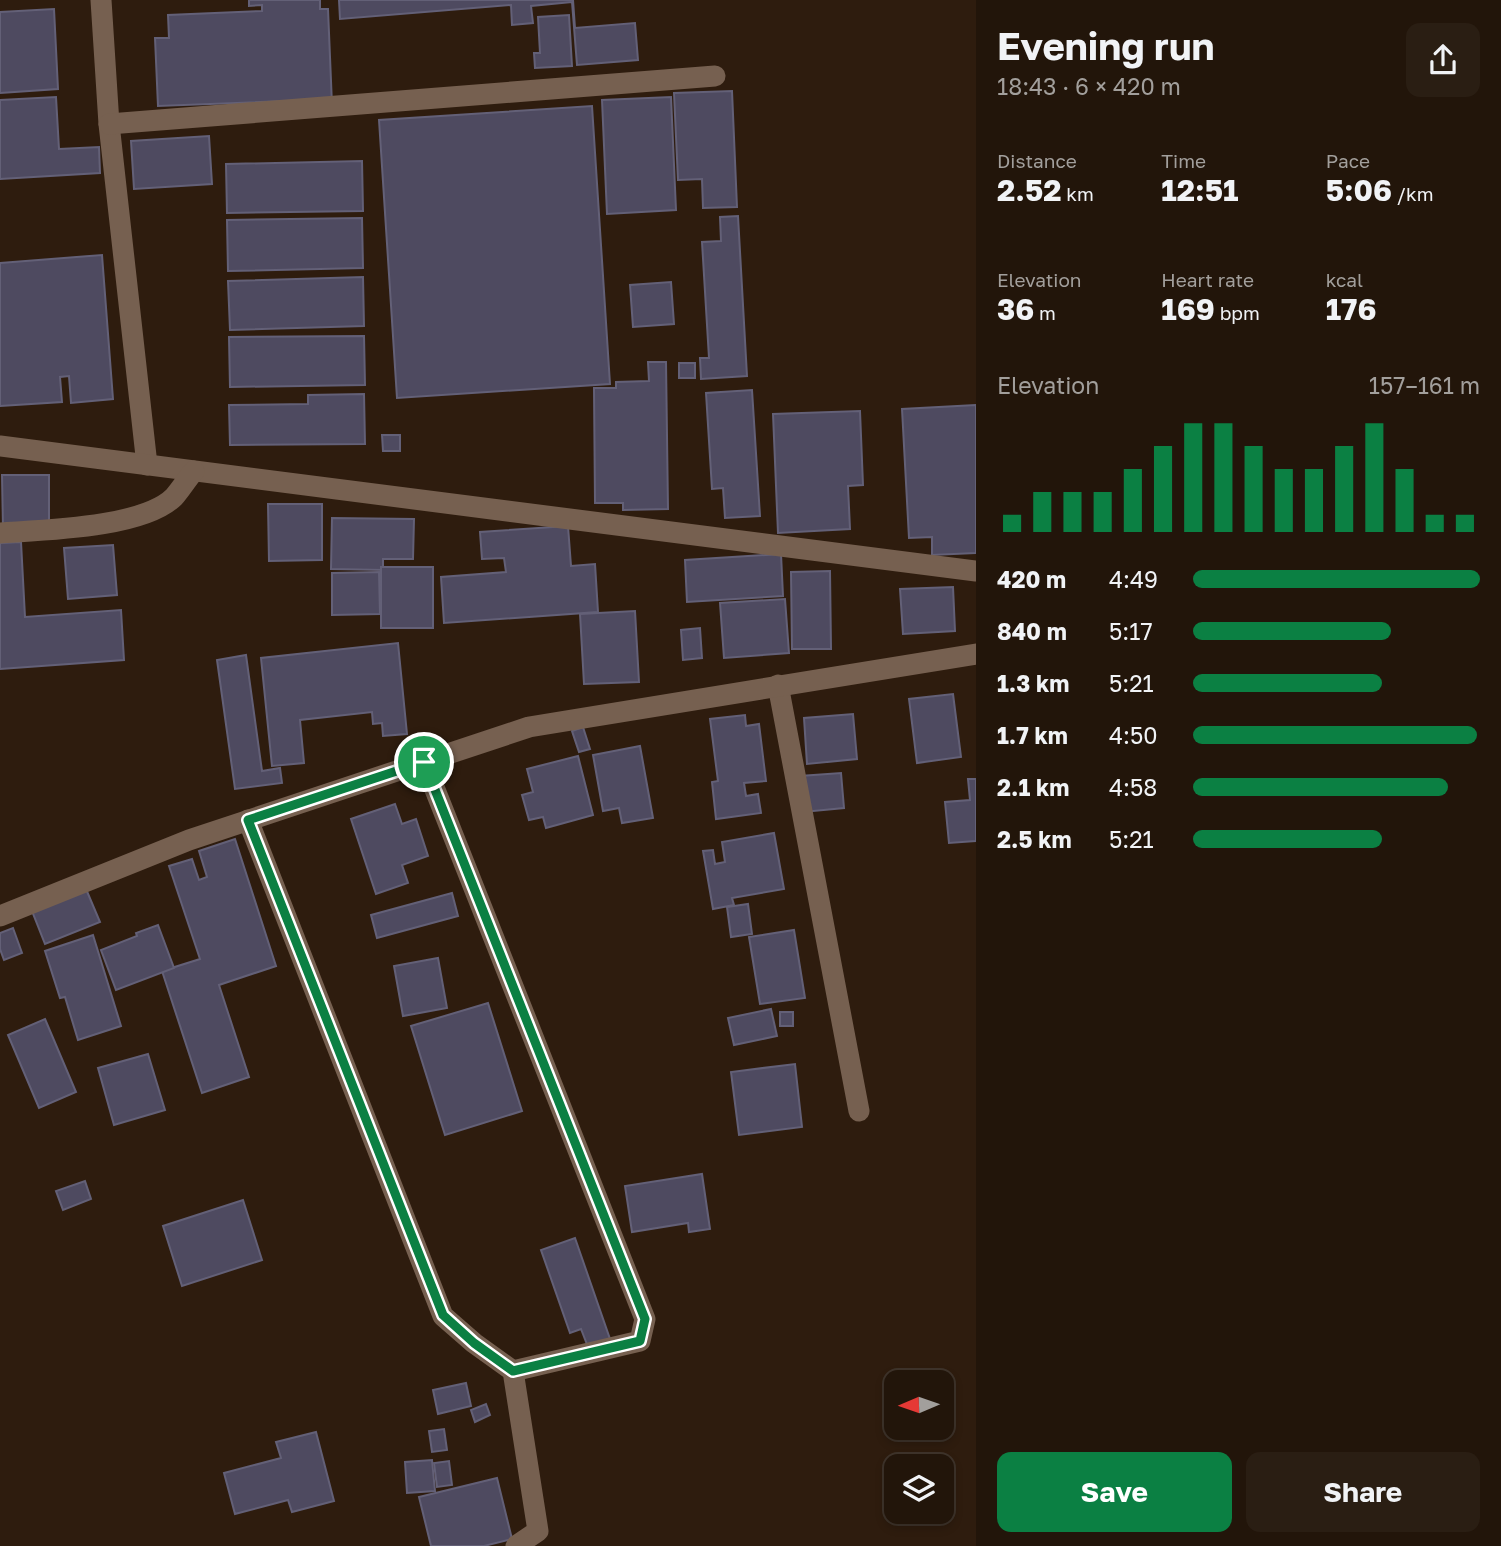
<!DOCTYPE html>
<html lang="en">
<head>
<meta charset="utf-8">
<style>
  body { margin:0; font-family:"Golos Text",sans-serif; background:#2a1e13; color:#f1f3f6; height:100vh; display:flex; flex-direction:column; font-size:26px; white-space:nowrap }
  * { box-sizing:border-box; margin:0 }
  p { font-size:23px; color:#a29f9c }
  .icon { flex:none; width:38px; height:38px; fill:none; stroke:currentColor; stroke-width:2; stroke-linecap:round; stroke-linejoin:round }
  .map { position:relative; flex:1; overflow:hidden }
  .panel { display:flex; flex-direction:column; background:#22150a; width:525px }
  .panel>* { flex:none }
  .needle { width:46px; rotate:268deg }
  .controls { position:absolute; left:884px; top:1370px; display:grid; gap:14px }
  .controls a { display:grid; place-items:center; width:70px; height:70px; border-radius:14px; background:#22150a; box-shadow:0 4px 10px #0003,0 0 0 2px #3f342b; font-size:35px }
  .pin { position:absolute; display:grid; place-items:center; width:60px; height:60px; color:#fff; margin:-30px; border:4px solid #fff; border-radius:50%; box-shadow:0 2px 7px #0007 }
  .round { display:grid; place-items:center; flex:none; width:74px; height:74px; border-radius:14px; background:#2a1e13 }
  .head { display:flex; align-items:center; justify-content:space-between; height:119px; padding:0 21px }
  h1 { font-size:38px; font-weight:700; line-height:52px }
  .figures { display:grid; grid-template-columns:repeat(3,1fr); gap:10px; height:119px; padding:7px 21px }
  .figures div { display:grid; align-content:center }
  .figures b { font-size:30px; font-weight:700 }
  .figures small { font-size:19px; font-weight:400 }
  .figures p { font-size:19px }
  .chart { height:196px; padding:14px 21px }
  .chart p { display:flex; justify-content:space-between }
  .chart svg { width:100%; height:126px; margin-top:7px; stroke:#0b8043; stroke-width:6 }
  .cta { display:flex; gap:14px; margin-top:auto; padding:14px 21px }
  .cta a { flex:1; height:80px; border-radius:14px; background:#0b8043; color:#fff; font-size:28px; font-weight:700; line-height:80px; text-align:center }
  .cta a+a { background:#2a1e13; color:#f1f3f6 }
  ul { padding:0 21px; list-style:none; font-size:23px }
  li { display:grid; grid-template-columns:112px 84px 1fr; align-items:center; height:52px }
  li i { height:18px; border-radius:9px; background:#0b8043 }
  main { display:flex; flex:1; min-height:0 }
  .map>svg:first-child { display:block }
</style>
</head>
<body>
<main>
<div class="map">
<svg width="976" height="1546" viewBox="0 0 976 1546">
  <rect width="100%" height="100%" fill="#2e1c0e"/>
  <g fill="#4e4a60" stroke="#636077" stroke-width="2">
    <polygon points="249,0 320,0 320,9 328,9 332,105 312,100 158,106 155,38 169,38 168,15 262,11 262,5 249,6"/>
    <polygon points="339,0 573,0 575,28 635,23 638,60 577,65 572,2 531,6 533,23 512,25 511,5 340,19"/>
    <polygon points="54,9 58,89 0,93 0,12"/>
    <polygon points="569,15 572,66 535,68 534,53 540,53 538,17"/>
    <polygon points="732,91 737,207 703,208 702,179 678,180 674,93"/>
    <polygon points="56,97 59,149 99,147 100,173 0,179 0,100"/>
    <polygon points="671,97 676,210 607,214 602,100"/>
    <polygon points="592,106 610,384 397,398 379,120"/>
    <polygon points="209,136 212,184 134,189 131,141"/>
    <polygon points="362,161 363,211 227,213 226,164"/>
    <polygon points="738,216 747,376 701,379 700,358 709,358 702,242 721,241 720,217"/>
    <polygon points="362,218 363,268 228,271 227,220"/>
    <polygon points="102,255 113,399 71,403 69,376 60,377 62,402 0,406 0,263"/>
    <polygon points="363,277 364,326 230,330 228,281"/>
    <polygon points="671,282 674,324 633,327 630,285"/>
    <polygon points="364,336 365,385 230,387 229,337"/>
    <polygon points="648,362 666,362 668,509 623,510 623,503 595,503 594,388 616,388 616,382 649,381"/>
    <rect x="679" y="363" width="16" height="15"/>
    <polygon points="752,390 760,516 725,518 723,488 712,489 706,393"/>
    <polygon points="364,394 365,444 230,445 229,405 308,404 308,395"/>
    <polygon points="976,405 976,553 932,555 932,537 909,538 902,409"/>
    <polygon points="860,411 863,485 848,486 850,529 778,533 773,414"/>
    <polygon points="382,435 400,435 400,451 383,451"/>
    <polygon points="2,475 49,475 49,528 3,529"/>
    <polygon points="268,504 322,504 322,560 269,561"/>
    <polygon points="332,518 414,519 413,559 383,559 383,570 331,569"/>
    <polygon points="568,526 571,566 595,564 598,612 444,623 441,577 506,572 504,558 482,559 480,532"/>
    <polygon points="21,542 25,617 121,610 124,660 0,669 0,543"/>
    <polygon points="113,545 117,595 68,599 64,548"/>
    <polygon points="781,554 783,596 687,602 685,560"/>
    <rect x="381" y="567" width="52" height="61"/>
    <polygon points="830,571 831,649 792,649 791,572"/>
    <polygon points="379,572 380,614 332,615 332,573"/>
    <polygon points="953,587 955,631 903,634 900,589"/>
    <polygon points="785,599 789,653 724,658 720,603"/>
    <polygon points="635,611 639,682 584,684 580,614"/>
    <polygon points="700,628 702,658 683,660 681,630"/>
    <polygon points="398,643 407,734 383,736 382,723 373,724 372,712 300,720 304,763 272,766 261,658"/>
    <polygon points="246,655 262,771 280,768 282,783 235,789 217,660"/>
    <polygon points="953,694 961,757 917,763 909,699"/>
    <polygon points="853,714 857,759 807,764 804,718"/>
    <polygon points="745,715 746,726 759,724 766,781 744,783 746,796 758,794 761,813 716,819 712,782 718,781 710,719"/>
    <polygon points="583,727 590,749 579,752 572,731"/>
    <polygon points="640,746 653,818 622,823 619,808 603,811 593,755"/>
    <polygon points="578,756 593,815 546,828 543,817 529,820 522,795 533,792 527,769"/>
    <polygon points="841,773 844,808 803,812 800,776"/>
    <polygon points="968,779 976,779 976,841 949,843 945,802 970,800"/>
    <polygon points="395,804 402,824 416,819 428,856 402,865 408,883 376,894 351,819"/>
    <polygon points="774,833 784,889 732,898 734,905 713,909 703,851 713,850 715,864 725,862 722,842"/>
    <polygon points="235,839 276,966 219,985 249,1077 202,1093 162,971 200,959 169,866 192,859 199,880 207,877 199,851"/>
    <polygon points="86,889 100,922 45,944 32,911"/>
    <polygon points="452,893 458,916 377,938 371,915"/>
    <polygon points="748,904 752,934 731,937 727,907"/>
    <polygon points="158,925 174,968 116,990 101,950 137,936 136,933"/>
    <polygon points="13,928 22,953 4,960 0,949 0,933"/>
    <polygon points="794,930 805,998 760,1004 749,937"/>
    <polygon points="93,935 121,1026 78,1040 65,997 60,998 45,951"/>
    <polygon points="438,958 447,1008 403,1016 394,966"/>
    <polygon points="488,1003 522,1111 445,1135 411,1026"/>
    <polygon points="771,1009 777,1036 734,1045 728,1018"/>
    <rect x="780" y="1012" width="13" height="14"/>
    <polygon points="45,1019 76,1092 39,1108 8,1035"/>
    <polygon points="148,1054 165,1110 114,1125 98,1068"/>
    <polygon points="795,1064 802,1127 739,1135 731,1072"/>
    <polygon points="702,1174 710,1229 689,1232 688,1223 632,1232 625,1186"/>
    <polygon points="85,1181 91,1199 63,1210 56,1191"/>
    <polygon points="243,1200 262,1260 182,1286 163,1226"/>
    <polygon points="575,1238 610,1339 588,1347 581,1329 570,1333 541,1250"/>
    <polygon points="466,1383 471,1406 438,1414 433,1390"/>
    <polygon points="486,1404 490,1415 475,1422 471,1410"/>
    <polygon points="444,1429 447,1450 432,1452 429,1431"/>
    <polygon points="316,1432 334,1501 292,1512 288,1500 235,1514 224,1473 281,1458 276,1442"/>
    <polygon points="432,1460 435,1491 407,1493 405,1462"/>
    <polygon points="449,1461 452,1485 437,1487 434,1463"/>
    <polygon points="497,1478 512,1539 484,1546 431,1546 419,1497"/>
  </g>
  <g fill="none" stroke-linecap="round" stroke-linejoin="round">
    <g stroke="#766050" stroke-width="21">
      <polyline points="101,0 109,124 147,465"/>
      <polyline points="109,124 715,76"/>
      <polyline points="0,446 976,571"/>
      <path d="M0 533C43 530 143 528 174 497 181 489 187 479 194 471"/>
      <polyline points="778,685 859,1111"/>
      <polyline points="424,762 645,1319 640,1341 513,1371"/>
      <polyline points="248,820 443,1316 474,1343 513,1371 538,1531 516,1546"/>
      <polyline points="0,916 189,840 529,727 976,654"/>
    </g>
  </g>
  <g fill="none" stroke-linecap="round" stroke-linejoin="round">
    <defs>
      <polygon id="route" points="424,762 645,1319 640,1341 513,1371 474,1343 443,1315 248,820"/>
    </defs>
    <use href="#route" stroke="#fff" stroke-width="14"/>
    <use href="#route" stroke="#0b8043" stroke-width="9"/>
  </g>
</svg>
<div class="controls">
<a><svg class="needle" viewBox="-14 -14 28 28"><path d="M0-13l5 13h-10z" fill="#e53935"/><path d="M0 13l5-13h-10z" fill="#a29f9c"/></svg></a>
<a><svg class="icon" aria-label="layers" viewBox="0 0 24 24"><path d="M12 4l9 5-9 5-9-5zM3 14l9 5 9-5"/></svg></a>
</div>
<div class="pin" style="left:424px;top:762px;background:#1e9e55"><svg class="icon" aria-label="arrive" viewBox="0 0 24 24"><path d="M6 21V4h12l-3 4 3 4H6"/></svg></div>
</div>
<section class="panel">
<div class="head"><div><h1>Evening run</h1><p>18:43 · 6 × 420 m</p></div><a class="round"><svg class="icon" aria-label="share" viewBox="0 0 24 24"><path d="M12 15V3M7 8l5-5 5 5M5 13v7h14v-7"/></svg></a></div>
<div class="figures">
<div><p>Distance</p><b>2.52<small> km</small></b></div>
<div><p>Time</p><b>12:51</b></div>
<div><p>Pace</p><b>5:06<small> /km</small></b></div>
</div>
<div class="figures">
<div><p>Elevation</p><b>36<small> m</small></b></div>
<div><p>Heart rate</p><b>169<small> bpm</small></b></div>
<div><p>kcal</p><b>176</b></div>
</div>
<div class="chart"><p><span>Elevation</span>157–161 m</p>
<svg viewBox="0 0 160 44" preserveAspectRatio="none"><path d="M5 44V38M15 44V30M25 44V30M35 44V30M45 44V22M55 44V14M65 44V6M75 44V6M85 44V14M95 44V22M105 44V22M115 44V14M125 44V6M135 44V22M145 44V38M155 44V38"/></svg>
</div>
<ul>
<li><b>420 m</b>4:49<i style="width:100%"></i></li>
<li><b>840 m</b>5:17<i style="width:69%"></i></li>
<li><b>1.3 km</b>5:21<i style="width:66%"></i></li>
<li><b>1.7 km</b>4:50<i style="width:99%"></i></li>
<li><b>2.1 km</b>4:58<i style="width:89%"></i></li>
<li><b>2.5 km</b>5:21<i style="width:66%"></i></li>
</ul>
<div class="cta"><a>Save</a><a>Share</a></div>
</section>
</main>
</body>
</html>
